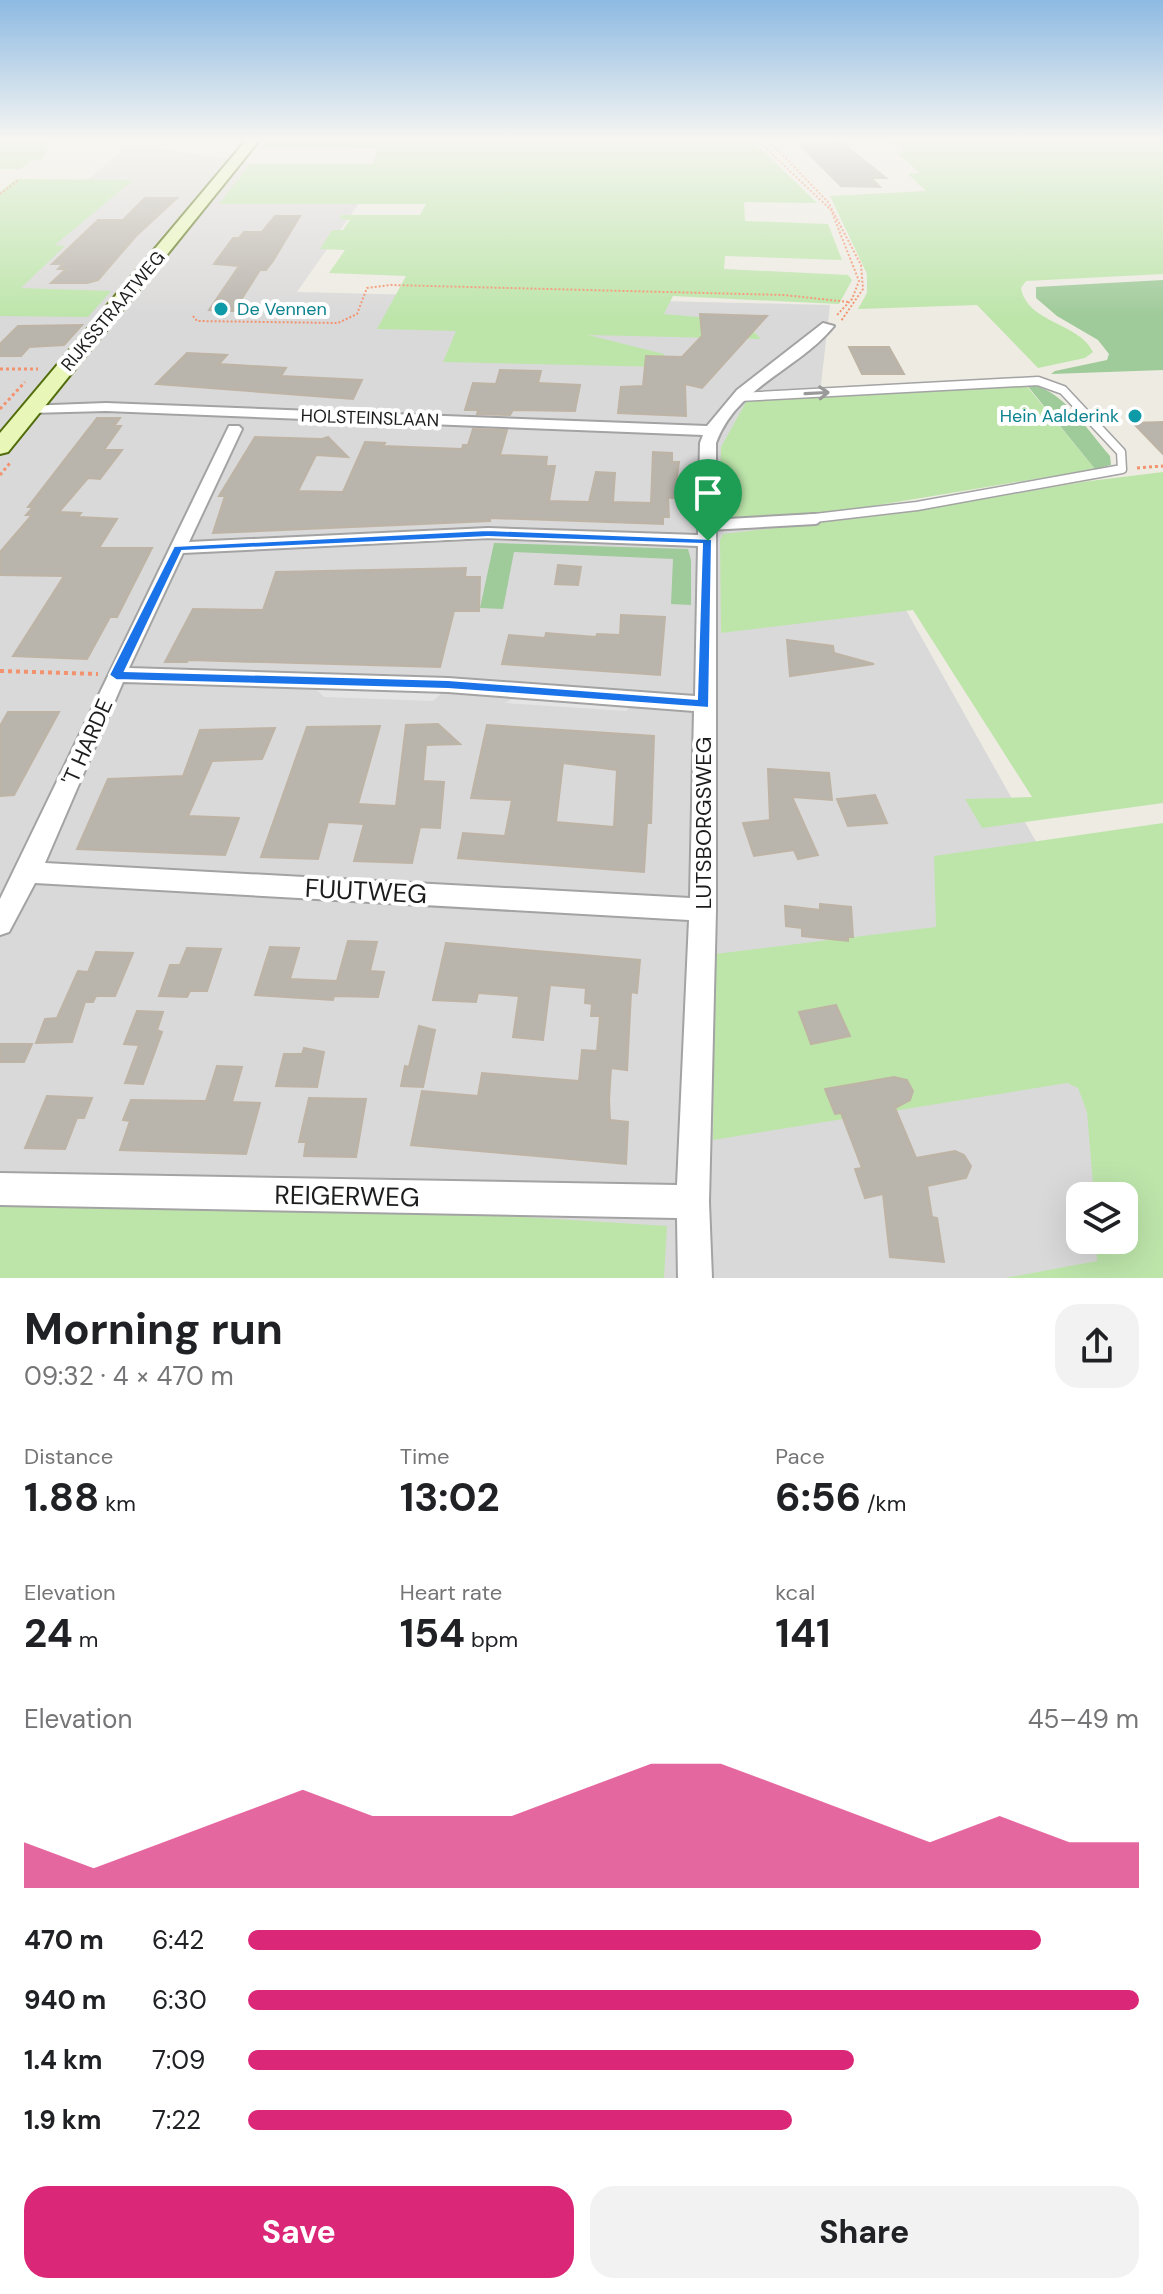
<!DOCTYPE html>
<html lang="en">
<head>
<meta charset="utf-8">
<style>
  body { margin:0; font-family:"DM Sans",sans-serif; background:#f2f2f2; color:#202124; height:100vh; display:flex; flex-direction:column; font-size:30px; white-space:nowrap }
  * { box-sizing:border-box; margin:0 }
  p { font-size:26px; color:#757577 }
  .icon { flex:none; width:44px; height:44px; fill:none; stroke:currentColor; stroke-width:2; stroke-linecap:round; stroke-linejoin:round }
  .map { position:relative; height:1278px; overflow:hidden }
  .details { display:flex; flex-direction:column; background:#fff; flex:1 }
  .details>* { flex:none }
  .buttons { position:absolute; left:1066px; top:1182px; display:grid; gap:16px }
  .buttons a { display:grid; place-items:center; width:72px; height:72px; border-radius:16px; background:#fff; box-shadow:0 8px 32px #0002; font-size:40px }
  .pin { position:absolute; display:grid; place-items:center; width:68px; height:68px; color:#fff; margin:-82px -34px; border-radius:50% 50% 50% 0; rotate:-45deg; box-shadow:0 0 8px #0007 }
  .pin .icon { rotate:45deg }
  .round { display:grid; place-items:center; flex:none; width:84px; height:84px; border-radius:24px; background:#f2f2f2 }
  .headline { display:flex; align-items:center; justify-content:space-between; height:136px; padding:0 24px }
  h1 { font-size:44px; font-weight:700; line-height:60px }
  .figures { display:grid; grid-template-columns:repeat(3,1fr); gap:12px; height:136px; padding:8px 24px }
  .figures div { display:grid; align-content:center }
  .figures b { font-size:40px; font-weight:700 }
  .figures small { font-size:22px; font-weight:400 }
  .figures p { font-size:22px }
  .chart { height:224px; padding:16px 24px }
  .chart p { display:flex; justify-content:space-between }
  .chart svg { width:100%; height:144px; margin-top:8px; fill:#db2777; opacity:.7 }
  .action { display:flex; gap:16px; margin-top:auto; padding:16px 24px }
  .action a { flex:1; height:92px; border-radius:24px; background:#db2777; color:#fff; font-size:32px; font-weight:700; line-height:92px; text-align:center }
  .action a+a { background:#f2f2f2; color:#202124 }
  ul { padding:0 24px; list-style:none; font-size:26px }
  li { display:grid; grid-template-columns:128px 96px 1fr; align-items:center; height:60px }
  li i { height:20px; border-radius:10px; background:#db2777 }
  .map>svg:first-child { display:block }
</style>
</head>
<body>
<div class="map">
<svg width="1163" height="1278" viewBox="0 0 1163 1278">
  <rect width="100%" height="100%" fill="#edebe2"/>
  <path fill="#dad9d9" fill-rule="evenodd" d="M130 144 270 166 364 196 297 292 830 305 814 446 1163 1068V1278H0V310L51 211ZM1080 1196H1124V1240H1080Z"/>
  <g fill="#bde5aa">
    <polygon points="0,138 43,139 43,142 52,141 41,160 32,160 20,169 0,169"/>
    <polygon points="270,138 750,138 817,203 744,202 745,221 828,224 842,260 725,256 724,269 848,275 852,280 839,304 673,296 664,314 743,321 761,339 588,335 664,354 665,367 443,362 456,331 377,329 406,276 329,273 345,250 320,249 332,230 343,230 350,220 340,219 341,215 420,215 426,204 219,204 250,164 373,164 378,148 263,147"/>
    <path d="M887 138H1163V274L1026 281 1021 288C1027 323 1080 323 1093 352L1085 358 1038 368 977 305 858 309 867 293V274L830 196 926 191 908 174 920 173 897 153 904 152Z"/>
    <polygon points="16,179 133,180 55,245 65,246 21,288 111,291 88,317 0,316 0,192"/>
    <polygon points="1025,384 1095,469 825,514 719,520 721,447 746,402"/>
    <polygon points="1163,472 1163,803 982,828 965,799 1032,797 913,610 721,633 720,540 723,534 903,513 1082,482"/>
    <polygon points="1163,823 1163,1278 1005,1278 1097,1261 1096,1240 1124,1240 1124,1196 1094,1196 1087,1112 1078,1088 1067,1083 713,1140 715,954 936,927 934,856"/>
    <polygon points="0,1199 442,1212 667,1226 664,1278 0,1278"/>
  </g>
  <g fill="#9fca99">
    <polygon points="1163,280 1163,370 1051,374 1055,371 1107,360 1109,354 1098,340 1057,316 1036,298 1036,287"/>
    <path d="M1026 384C1062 387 1087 430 1110 456L1111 465 1095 469Z"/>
    <polygon points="494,543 688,549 691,560 691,605 671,604 673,559 514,552 503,609 480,608"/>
  </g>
  <g fill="#e4e4e4">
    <polygon points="312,685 445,690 433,701 324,697"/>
    <polygon points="522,693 637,701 626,711 505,703"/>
  </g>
  <g fill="#b9b4ac" stroke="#beb4a5" stroke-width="2" fill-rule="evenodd">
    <polygon points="841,142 886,178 871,178 880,187 841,186 799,144"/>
    <polygon points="145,198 177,198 136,236 98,280 87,283 51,283 66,269 58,269 63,264 52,264 98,220 123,220"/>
    <polygon points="275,216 300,216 273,261 266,270 260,270 234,311 209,310 239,266 214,264 233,238 239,238 244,232 262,232"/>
    <polygon points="700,314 767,316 702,388 685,384 686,416 618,413 621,387 643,386 646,356 682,357 702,336"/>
    <polygon points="82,325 64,345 29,347 21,356 0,356 0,344 18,326"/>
    <polygon points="849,347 889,347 904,374 862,374"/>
    <polygon points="187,353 227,355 219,364 286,368 281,376 362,380 353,399 156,384"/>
    <polygon points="500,370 541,371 538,383 580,385 575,411 513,410 510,415 477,414 478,410 465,410 473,383 496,384"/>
    <polygon points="97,418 120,418 114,426 121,426 104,450 122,450 100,479 88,478 59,512 81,513 78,517 117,519 99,548 152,548 117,617 110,617 87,659 13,656 64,576 0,575 0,552 32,515 26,515 33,507 28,507"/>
    <polygon points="1163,422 1163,454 1133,423"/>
    <polygon points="473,429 507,430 500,455 547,457 546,466 555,466 549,501 589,502 596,472 615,473 613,502 651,503 653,452 672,453 672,462 679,462 674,498 668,498 669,517 663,517 663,524 490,518 490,521 213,533 225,496 219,496 255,437 322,439 328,437 348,457 316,455 298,491 343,492 365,442 385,443 383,446 462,449 463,445 468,445"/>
    <polygon points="558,565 581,567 578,585 555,584"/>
    <polygon points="466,568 465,577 480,577 479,611 454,611 440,667 188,660 187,662 165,662 193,609 263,610 276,572"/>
    <polygon points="621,615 665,617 660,675 502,664 509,635 545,638 546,633 596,637 597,634 620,635"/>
    <polygon points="787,640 833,646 834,653 874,664 790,676"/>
    <polygon points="8,712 59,712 14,795 0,796 0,726"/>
    <polygon points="438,724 460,744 426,745 423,781 444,782 440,828 420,827 412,863 354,861 364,824 328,822 318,859 261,857 307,727 380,726 358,804 396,806 406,725"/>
    <path d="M487 725 654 736 651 823H647L644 872 458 858 463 833 505 836 512 800 471 798ZM563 763 617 770 614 827 556 822Z"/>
    <polygon points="275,728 262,759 212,761 188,816 239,818 225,855 77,849 108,779 183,776 200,730"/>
    <polygon points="768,769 829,773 832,800 792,797 818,855 798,859 794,850 754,856 743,823 770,820"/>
    <polygon points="875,795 887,823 848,826 837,799"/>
    <polygon points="820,904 851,907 853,937 848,937 848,941 802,936 802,928 786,926 785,906 820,910"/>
    <polygon points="348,941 377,942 370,971 384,972 378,997 334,996 333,1000 255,995 270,947 299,948 290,979 337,981"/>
    <polygon points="446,943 640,960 637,993 631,992 627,1070 611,1068 609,1100 610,1120 628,1122 626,1164 411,1145 422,1091 478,1096 482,1073 579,1081 582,1050 597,1051 600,1016 591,1016 592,1004 585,1003 586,988 550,985 543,1040 513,1037 519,996 478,993 476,1002 433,1000"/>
    <polygon points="187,948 221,949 207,991 190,991 187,997 159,996 170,965 180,965"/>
    <polygon points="96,952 133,953 115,996 96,996 93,1002 85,1002 72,1042 36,1043 45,1019 57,1018 78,971 88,972"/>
    <polygon points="836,1005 850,1036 811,1044 799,1012"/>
    <polygon points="137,1011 163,1012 157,1030 162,1032 143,1084 125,1083 139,1045 124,1044"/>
    <polygon points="419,1026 435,1030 423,1087 401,1086 405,1066 409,1067"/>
    <polygon points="0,1044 32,1044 24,1062 0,1062"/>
    <polygon points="304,1048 324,1052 317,1087 276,1086 284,1054 302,1054"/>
    <polygon points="217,1066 242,1067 232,1102 260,1103 246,1154 120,1150 130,1121 123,1120 131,1100 206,1101"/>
    <polygon points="894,1077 907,1080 913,1091 910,1100 895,1108 916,1158 955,1151 964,1155 971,1166 966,1178 927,1186 932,1217 937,1218 944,1262 890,1257 883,1194 865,1198 855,1169 862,1168 841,1113 835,1114 825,1089"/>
    <polygon points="47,1096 92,1098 84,1118 77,1118 65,1149 25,1148"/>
    <polygon points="309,1098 366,1099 356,1157 304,1156 306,1142 299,1142"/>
  </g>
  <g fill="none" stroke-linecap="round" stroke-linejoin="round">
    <defs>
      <polyline id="service-far1" points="739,397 1038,381 1063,390 1121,452 1122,469 917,506 789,521"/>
      <polyline id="service" points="709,525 815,519"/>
      <path id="minor" d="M823 323 834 326C798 370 737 386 716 443V910L709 1202 712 1278H678L677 1218 0 1205V1173L677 1185 689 920 35 883 9 932 0 935V899L229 426H239L242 429 189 542 488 528 698 535 700 443 703 435 106 411 30 413 25 412V406L106 403 707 426 737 390ZM488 538 698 546 695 696 448 678 129 668 183 553ZM123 682 448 692 694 711 690 898 45 863Z"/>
      <polygon id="secondary" points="248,138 261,138 8,452 0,454 0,433"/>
    </defs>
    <use href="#service-far1" stroke="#a3a3a3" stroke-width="11"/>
    <use href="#service" stroke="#a3a3a3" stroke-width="14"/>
    <use href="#minor" stroke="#a3a3a3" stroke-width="4"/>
    <use href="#secondary" stroke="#516c0a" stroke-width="4"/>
    <g stroke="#f2926e" stroke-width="2" stroke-dasharray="2 2" stroke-linecap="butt">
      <polyline points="755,138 831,210 859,281 852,299 837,315"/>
      <polyline points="766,138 828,202 861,265 863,289 841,321"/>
      <polyline points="0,194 19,180"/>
      <polyline points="193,316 197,321 338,323 357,314 367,288 391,285 784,295 849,302"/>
    </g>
    <g stroke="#f2926e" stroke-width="3" stroke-dasharray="3 3" stroke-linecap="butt">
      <polyline points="0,369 38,369"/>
      <polyline points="0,409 25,382"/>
      <polyline points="1137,468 1163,466"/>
      <polyline points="0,475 10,463"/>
    </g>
    <polyline stroke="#f2926e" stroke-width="4" stroke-dasharray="4 4" stroke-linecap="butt" points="0,671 98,674"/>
    <use href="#service-far1" stroke="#fff" stroke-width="8"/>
    <use href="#service" stroke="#fff" stroke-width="10"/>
    <use href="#minor" fill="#fff" fill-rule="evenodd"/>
    <use href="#secondary" fill="#e8f6b8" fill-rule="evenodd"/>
  </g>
  <defs><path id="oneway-shaft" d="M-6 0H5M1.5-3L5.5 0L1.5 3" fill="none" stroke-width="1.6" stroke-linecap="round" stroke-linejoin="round" transform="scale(2)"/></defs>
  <use stroke="#999" href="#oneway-shaft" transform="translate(817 393) rotate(-3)"/>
  <linearGradient id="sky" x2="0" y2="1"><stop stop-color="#8dbae2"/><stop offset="0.44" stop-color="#f7f6f2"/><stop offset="1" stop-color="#f7f6f2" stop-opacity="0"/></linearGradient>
  <rect width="1163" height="317" fill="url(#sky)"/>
  <path fill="#1a73e8" stroke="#fff" stroke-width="2" fill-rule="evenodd" d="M488 530 712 539 709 708 448 689 116 680 109 675 174 546ZM488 537 702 544 697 699 448 680 125 671 182 551Z"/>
  <g fill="#0f9aa8" stroke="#fff" stroke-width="3">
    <circle cx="221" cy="309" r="8"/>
    <circle cx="1135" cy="416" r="8"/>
  </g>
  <g text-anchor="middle" stroke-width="8" stroke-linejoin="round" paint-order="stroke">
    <g font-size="18" fill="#0d838f" stroke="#fff" text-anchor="start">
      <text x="237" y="315">De Vennen</text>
      <text x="1119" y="422" text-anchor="end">Hein Aalderink</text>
    </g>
    <g font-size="18" fill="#1c1c1c" stroke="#fff">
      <text transform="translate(113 311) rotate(-50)" y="6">RIJKSSTRAATWEG</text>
      <text transform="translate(370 418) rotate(2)" y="6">HOLSTEINSLAAN</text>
    </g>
    <g font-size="22" fill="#1c1c1c" stroke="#fff">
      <text transform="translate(87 742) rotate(-66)" y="8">'T HARDE</text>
      <text transform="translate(703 823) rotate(-90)" y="8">LUTSBORGSWEG</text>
    </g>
    <g font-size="26" fill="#1c1c1c" stroke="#fff">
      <text transform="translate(366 891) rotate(3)" y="9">FUUTWEG</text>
      <text transform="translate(347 1196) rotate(1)" y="9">REIGERWEG</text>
    </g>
  </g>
</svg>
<div class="buttons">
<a><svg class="icon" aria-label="layers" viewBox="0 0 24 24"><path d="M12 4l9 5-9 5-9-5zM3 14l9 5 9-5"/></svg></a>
</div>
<div class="pin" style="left:708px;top:541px;background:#1e9e55"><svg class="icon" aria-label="arrive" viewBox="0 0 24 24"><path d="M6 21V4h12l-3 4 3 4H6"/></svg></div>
</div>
<section class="details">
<div class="headline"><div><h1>Morning run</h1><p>09:32 · 4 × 470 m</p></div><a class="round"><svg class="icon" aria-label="share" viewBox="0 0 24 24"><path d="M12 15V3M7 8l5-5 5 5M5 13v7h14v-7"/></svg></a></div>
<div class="figures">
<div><p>Distance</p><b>1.88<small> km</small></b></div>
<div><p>Time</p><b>13:02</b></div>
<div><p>Pace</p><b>6:56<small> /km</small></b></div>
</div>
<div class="figures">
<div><p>Elevation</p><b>24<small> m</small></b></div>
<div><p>Heart rate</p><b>154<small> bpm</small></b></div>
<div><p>kcal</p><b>141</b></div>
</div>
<div class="chart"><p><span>Elevation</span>45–49 m</p>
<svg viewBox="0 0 160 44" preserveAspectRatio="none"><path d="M0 44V30L10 38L20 30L30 22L40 14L50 22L60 22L70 22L80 14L90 6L100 6L110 14L120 22L130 30L140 22L150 30L160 30V44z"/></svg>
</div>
<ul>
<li><b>470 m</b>6:42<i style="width:89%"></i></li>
<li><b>940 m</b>6:30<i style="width:100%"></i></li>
<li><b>1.4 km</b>7:09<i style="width:68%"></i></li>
<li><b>1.9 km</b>7:22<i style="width:61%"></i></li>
</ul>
<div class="action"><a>Save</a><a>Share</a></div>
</section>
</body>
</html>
